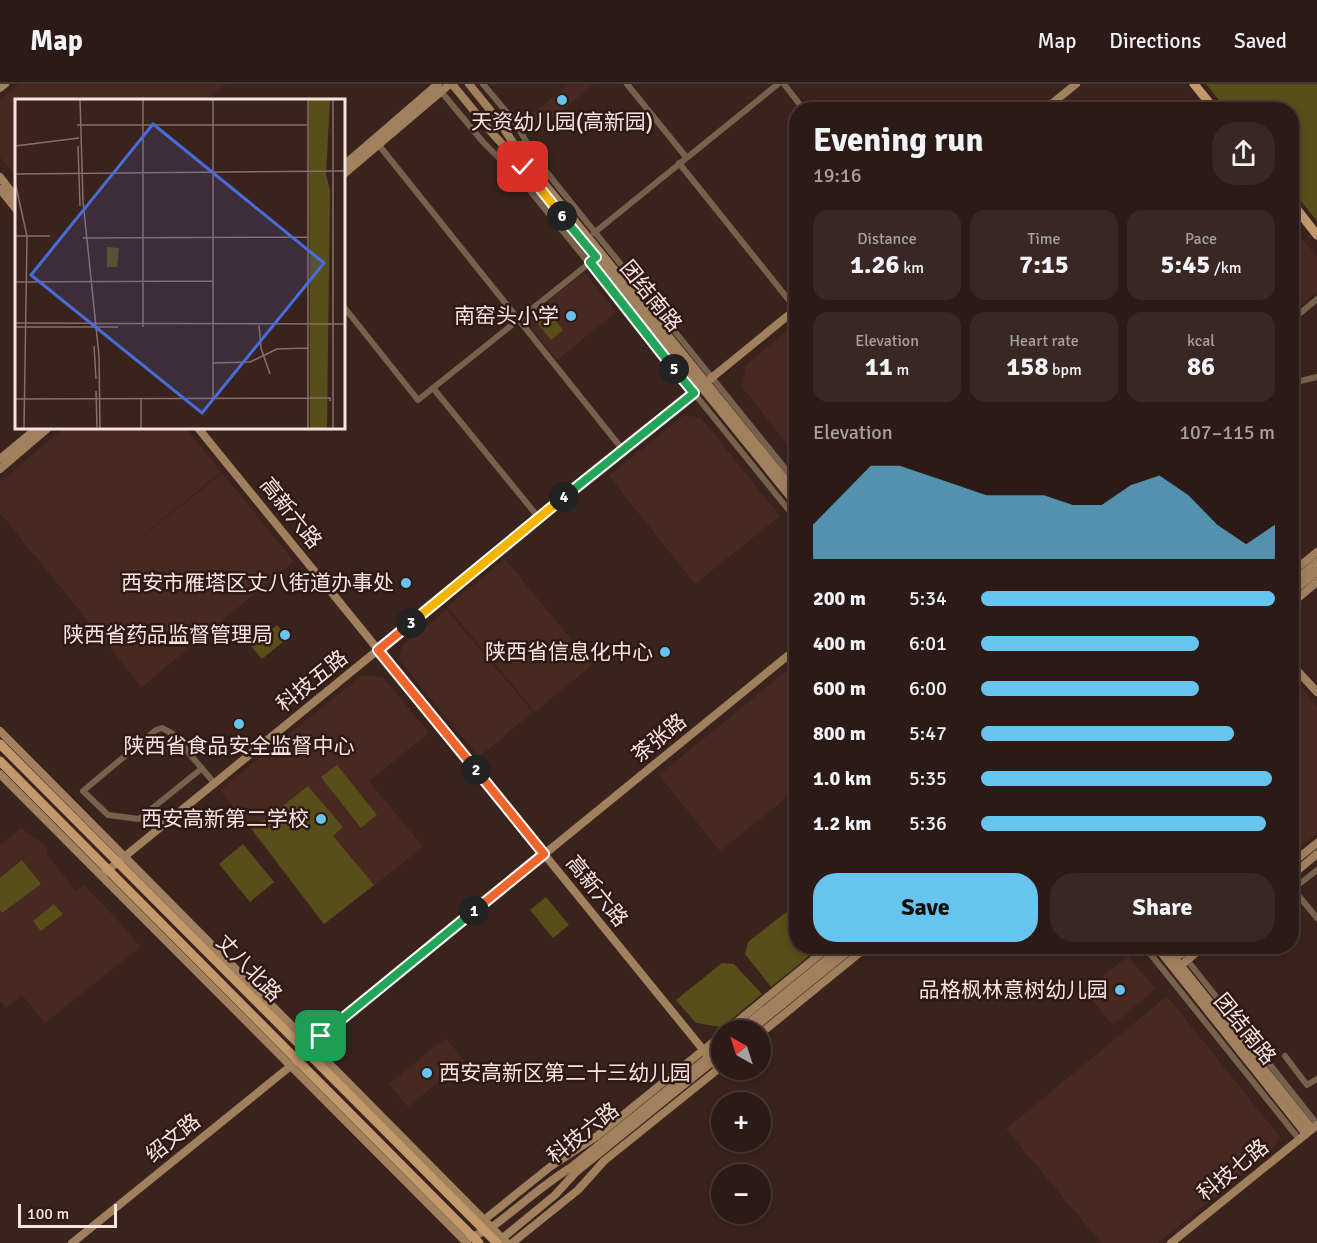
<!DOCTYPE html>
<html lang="en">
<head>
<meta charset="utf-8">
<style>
  body { margin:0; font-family:Signika,"Noto Sans SC",sans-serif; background:#382723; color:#f1f3f6; height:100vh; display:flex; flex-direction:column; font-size:22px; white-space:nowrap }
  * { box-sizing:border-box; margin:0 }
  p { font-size:20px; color:#a6a1a1 }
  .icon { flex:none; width:33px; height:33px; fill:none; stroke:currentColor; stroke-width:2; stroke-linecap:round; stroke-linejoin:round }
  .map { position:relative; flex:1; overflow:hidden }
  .sheet { position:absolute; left:789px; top:18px; width:510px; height:852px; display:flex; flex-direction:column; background:#2c1a16; border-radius:24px; box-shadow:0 3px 9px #0003,0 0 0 2px #483835 }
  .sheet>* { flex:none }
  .needle { width:39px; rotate:321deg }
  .fabs { position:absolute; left:711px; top:936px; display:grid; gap:12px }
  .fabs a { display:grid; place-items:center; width:60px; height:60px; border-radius:50%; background:#2c1a16; box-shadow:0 3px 9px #0003,0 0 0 2px #483835; font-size:30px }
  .scale { position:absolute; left:18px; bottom:15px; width:99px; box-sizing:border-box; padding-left:6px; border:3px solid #f5e4e0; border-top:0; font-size:16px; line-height:21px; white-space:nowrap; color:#f5e4e0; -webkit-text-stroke:4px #2f1914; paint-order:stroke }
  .pin { position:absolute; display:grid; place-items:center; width:51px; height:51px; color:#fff; margin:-26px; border-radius:12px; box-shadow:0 3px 9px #0006 }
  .km { position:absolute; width:30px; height:30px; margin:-15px; border-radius:50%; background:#222; color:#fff; font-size:16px; line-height:30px; text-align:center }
  .round { display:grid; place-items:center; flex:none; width:63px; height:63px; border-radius:24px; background:#382723 }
  .head { display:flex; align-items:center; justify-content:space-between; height:102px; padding:0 24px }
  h1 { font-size:33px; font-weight:700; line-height:45px }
  .stats { display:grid; grid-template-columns:repeat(3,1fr); gap:9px; height:102px; padding:6px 24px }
  .stats div { display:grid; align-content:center; border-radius:15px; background:#382723; text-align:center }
  .stats b { font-size:26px; font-weight:700 }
  .stats small { font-size:16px; font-weight:400 }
  .stats p { font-size:16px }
  .chart { height:168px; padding:12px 24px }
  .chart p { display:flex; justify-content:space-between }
  .chart svg { width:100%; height:108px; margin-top:6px; fill:#66c4ef; opacity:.7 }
  .primary-button { display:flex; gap:12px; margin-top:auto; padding:12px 24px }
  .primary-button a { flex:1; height:69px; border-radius:24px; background:#66c4ef; color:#111; font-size:24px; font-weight:700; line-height:69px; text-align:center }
  .primary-button a+a { background:#382723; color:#f1f3f6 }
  ul { padding:0 24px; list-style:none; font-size:20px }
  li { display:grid; grid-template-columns:96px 72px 1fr; align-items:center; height:45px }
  li i { height:15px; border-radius:8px; background:#66c4ef }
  header { display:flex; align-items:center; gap:36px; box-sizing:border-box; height:84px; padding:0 30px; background:#2c1a16; border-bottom:2px solid #483835 }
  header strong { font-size:28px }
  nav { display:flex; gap:33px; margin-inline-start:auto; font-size:21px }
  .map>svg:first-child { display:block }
</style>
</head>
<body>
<header>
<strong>Map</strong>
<nav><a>Map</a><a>Directions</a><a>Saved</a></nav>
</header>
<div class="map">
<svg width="1317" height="1159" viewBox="0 0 1317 1159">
  <rect width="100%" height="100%" fill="#3a231d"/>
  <g fill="#472922">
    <polygon points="19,0 226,0 205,16 16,16 16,93 0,73 0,15"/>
    <polygon points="569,0 594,0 540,44 530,32"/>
    <polygon points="1292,142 1317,173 1317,208 1292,228"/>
    <polygon points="584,188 616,228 557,276 525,236"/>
    <polygon points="796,239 796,371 742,303 746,281"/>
    <polygon points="684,331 701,334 780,432 695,500 609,392"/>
    <polygon points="64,344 186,344 221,388 74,507 222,389 294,477 142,603 0,429 0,398"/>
    <polygon points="505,475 592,581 535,628 447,523"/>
    <polygon points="447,526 533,628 479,673 399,576 402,562"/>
    <polygon points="796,579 796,706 720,767 659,691"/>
    <polygon points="362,591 383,593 429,649 369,697 423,763 324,841 220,706"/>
    <polygon points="1292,591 1317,623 1317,749 1292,770"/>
    <polygon points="21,744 47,763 47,771 76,807 84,801 124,843 140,863 45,939 22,911 6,924 0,917 0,761"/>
    <polygon points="1128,872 1155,905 1113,941 1085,907"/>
    <polygon points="1167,912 1280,1053 1272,1066 1158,1159 1101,1159 1006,1045"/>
    <polygon points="446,954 464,977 408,1023 389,1000"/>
  </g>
  <g fill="#574e19">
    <polygon points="1206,0 1317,0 1317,137 1292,106 1292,26 1226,25"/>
    <polygon points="545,223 563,246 551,256 533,233"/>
    <polygon points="277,541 288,554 262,575 251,562"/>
    <polygon points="337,681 377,731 361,744 321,693"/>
    <polygon points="308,702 343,743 333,752 374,801 324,840 251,744 258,738 265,736"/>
    <polygon points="243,760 274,798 250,818 219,780"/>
    <polygon points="22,776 41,800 2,829 0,826 0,794"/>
    <polygon points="546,813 569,841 553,854 530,826"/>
    <polygon points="54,820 63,830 41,847 33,837"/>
    <polygon points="793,823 796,827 796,862 820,863 771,903 745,870 748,858"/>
    <polygon points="722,879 734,880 762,910 722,943 696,939 676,916"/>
  </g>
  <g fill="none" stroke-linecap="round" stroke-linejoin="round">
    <g stroke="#76614c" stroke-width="6">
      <polyline points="483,0 515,38 536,75 796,398"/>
      <polyline points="627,0 686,73"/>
      <polyline points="784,0 804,26"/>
      <polyline points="439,5 483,58 523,98 796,435"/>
      <polyline points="378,60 623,366"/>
      <polyline points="679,79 796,225"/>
      <polyline points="594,149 778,0"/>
      <polyline points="344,223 418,316 592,177"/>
      <polyline points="1292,236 1317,215"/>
      <polyline points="1292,299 1317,293"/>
      <polyline points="433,304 539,434"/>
      <polyline points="201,685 139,735 108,731 83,707 156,646 162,644 173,650 215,700"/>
      <polyline points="1317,786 1293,805 1317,834"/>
      <polyline points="1144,862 1299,1055"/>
      <polyline points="1176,862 1317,1040"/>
      <polyline points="1285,972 1307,1001 1317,995"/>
    </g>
    <g stroke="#a1805e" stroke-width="8">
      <polyline points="452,0 493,50 523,83 796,420"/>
      <polyline points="469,0 498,36 522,72 796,409"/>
      <polyline points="0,4 5,0"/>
      <polyline points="1044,26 1076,0"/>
      <polyline points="344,81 438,0"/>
      <polyline points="344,90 450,0"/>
      <polyline points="0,93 16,114"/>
      <polyline points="0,105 16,125"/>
      <polyline points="198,344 718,984"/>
      <polyline points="0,375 37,344"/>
      <polyline points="0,385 48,344"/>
      <polyline points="1292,488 1317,468"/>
      <polyline points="1292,499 1317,478"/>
      <polyline points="1292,508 1317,488"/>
      <polyline points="1292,519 1317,498"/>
      <polyline points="1292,581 1317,608"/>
      <polyline points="0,647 507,1159"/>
      <polyline points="0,690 467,1159"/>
      <polyline points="1292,779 1317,759"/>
      <polyline points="102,791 796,225"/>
      <polyline points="1292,791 1317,770"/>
      <polyline points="1156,862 1306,1050"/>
      <polyline points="1165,862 1312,1045"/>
      <polyline points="1172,877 1190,862"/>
      <polyline points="1178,884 1204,862"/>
      <polyline points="727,946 830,862"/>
      <polyline points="740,946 843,862"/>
      <polyline points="751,946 855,862"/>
      <polyline points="760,950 868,862"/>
      <polyline points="485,1140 484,1136 550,1083 597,1052 722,951"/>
      <path d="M468 1155C474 1150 483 1150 489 1145 517 1125 541 1102 570 1084L722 962"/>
      <polyline points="499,1157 555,1111 575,1089 722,970"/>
      <polyline points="72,1159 282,989 297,977 304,966 796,565"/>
      <polyline points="512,1159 578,1106 604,1077 722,982"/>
      <polyline points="1171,1159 1317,1041"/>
    </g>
    <g stroke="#c3986b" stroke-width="9">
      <polyline points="1194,0 1215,26"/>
      <polyline points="1292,119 1317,151"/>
      <polyline points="0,660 497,1159"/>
      <polyline points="0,677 479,1159"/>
    </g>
  </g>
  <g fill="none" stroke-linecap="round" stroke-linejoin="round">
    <defs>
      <polyline id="split-1" points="321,952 474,827"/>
      <polyline id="split-2" points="474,827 544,770 476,686"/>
      <polyline id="split-3" points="411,539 378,566 476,686"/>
      <polyline id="split-4" points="411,539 564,413"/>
      <polyline id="split-5" points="564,413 694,309 674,285"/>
      <polyline id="split-6" points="562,132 596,173 590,178 674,285"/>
      <polyline id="split-7" points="523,83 562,132"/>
    </defs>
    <use href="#split-1" stroke="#fff" stroke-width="12"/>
    <use href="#split-2" stroke="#fff" stroke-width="12"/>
    <use href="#split-3" stroke="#fff" stroke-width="12"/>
    <use href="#split-4" stroke="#fff" stroke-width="12"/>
    <use href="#split-5" stroke="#fff" stroke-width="12"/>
    <use href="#split-6" stroke="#fff" stroke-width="12"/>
    <use href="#split-7" stroke="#fff" stroke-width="12"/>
    <use href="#split-1" stroke="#22a559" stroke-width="8"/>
    <use href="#split-2" stroke="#f0652b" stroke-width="8"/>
    <use href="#split-3" stroke="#f0652b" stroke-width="8"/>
    <use href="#split-4" stroke="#f5b400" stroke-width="8"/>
    <use href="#split-5" stroke="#22a559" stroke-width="8"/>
    <use href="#split-6" stroke="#22a559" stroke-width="8"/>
    <use href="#split-7" stroke="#f5b400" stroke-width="8"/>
  </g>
  <g fill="#66c4ef" stroke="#2f1914" stroke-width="2">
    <circle cx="562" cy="16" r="6"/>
    <circle cx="571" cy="232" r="6"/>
    <circle cx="406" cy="499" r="6"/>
    <circle cx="285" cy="551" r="6"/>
    <circle cx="665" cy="568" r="6"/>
    <circle cx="239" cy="640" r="6"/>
    <circle cx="321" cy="735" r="6"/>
    <circle cx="1120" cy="906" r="6"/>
    <circle cx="427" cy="989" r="6"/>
  </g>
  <g text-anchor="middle" stroke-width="5" stroke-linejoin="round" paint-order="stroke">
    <g font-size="21" fill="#f5e4e0" stroke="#2f1914" text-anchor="end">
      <text x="562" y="45" text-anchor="middle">天资幼儿园(高新园)</text>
      <text x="559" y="239">南窑头小学</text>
      <text x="394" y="506">西安市雁塔区丈八街道办事处</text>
      <text x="273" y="558">陕西省药品监督管理局</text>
      <text x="653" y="575">陕西省信息化中心</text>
      <text x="239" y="669" text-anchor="middle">陕西省食品安全监督中心</text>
      <text x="309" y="742">西安高新第二学校</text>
      <text x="1108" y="913">品格枫林意树幼儿园</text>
      <text x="439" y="996" text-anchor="start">西安高新区第二十三幼儿园</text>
    </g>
    <g font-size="21" fill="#f5e4e0" stroke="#2f1914">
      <text transform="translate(651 212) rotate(51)" y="7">团结南路</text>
      <text transform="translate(291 429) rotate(51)" y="7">高新六路</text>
      <text transform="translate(312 597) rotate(-39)" y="7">科技五路</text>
      <text transform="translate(659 654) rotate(-39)" y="7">茶张路</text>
      <text transform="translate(597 807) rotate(51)" y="7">高新六路</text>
      <text transform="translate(249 884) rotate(46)" y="7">丈八北路</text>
      <text transform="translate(1245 945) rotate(51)" y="7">团结南路</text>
      <text transform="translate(583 1049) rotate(-38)" y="7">科技六路</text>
      <text transform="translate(173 1054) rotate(-39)" y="7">绍文路</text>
      <text transform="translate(1233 1086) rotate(-39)" y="7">科技七路</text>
    </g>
  </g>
  <g transform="translate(15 15)">
    <rect width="330" height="330" fill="#3a231d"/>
    <path d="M294 1H315L311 75 315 92 312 329H295ZM92 148 104 149 102 168H92Z" fill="#574e19"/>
    <path fill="none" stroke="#85706b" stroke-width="1.5" d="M65 1 68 102 84 257 85 329M198 1V299M293 1V329M318 1V329M62 26H293M0 47 64 39M63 47 65 107M0 75 330 72M0 83 12 137 9 329M0 137H35M68 139 293 138M0 183 198 182M0 224 330 225M244 226 246 249 255 275M0 228H82M81 228H103M128 228V1M79 247 81 280M198 264 235 263 262 250 293 249M81 292 82 328M293 299H315V302M0 300 293 299M126 329V299"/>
    <path fill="#486cda" fill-opacity="0.15" stroke="#486cda" stroke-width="3" d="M138 25 309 164 187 314 16 176Z"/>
    <rect width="330" height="330" fill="none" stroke="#f5e4e0" stroke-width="3"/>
  </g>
</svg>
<div class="fabs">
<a><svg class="needle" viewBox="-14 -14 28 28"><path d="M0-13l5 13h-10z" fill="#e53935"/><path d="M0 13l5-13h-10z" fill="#a6a1a1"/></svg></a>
<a>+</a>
<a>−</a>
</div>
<div class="scale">100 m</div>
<div class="pin" style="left:321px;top:952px;background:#1e9e55"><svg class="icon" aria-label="arrive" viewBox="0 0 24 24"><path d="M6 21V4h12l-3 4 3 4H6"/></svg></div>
<div class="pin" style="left:523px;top:83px;background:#d93025"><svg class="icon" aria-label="check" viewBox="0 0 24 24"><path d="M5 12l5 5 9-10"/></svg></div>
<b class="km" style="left:474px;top:827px">1</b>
<b class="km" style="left:476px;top:686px">2</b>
<b class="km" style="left:411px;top:539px">3</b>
<b class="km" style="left:564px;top:413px">4</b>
<b class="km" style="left:674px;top:285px">5</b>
<b class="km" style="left:562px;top:132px">6</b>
<section class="sheet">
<div class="head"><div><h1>Evening run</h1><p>19:16</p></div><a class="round"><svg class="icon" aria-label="share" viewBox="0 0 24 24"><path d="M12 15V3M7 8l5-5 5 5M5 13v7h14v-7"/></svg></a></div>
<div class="stats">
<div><p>Distance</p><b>1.26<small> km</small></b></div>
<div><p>Time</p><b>7:15</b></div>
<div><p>Pace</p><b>5:45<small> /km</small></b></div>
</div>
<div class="stats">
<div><p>Elevation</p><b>11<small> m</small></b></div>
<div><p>Heart rate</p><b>158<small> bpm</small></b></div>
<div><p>kcal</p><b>86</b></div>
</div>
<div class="chart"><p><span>Elevation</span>107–115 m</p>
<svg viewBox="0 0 160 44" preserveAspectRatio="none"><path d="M0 44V30L10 18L20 6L30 6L40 10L50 14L60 18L70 18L80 18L90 22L100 22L110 14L120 10L130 18L140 30L150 38L160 30V44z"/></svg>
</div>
<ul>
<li><b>200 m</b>5:34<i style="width:100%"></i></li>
<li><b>400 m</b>6:01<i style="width:74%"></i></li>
<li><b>600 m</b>6:00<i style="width:74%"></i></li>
<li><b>800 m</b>5:47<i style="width:86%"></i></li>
<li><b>1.0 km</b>5:35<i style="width:99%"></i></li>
<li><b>1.2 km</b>5:36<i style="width:97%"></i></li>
</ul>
<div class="primary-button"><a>Save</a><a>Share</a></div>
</section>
</div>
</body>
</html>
